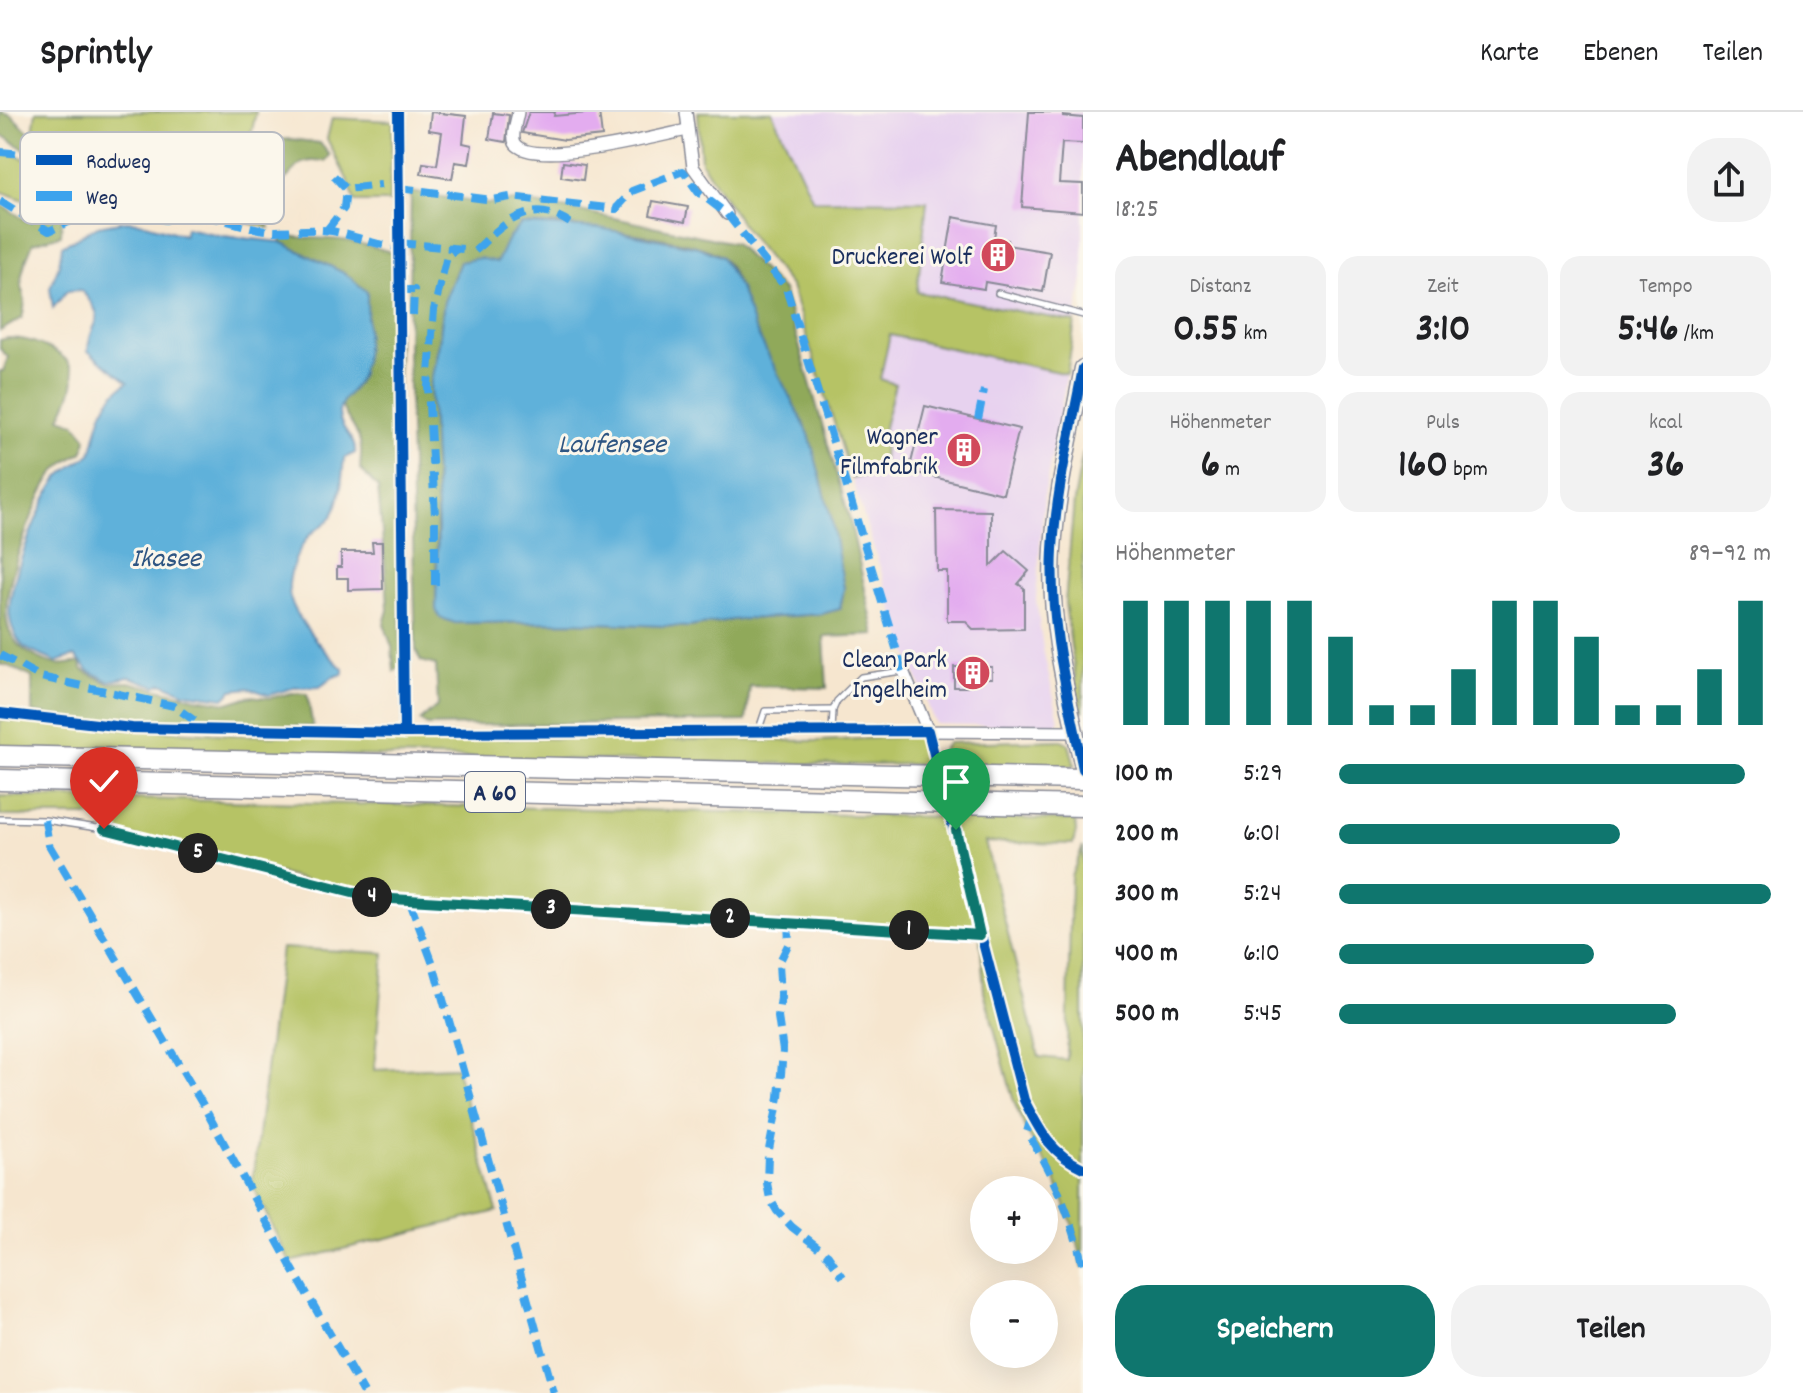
<!DOCTYPE html>
<html lang="de">
<head>
<meta charset="utf-8">
<style>
  body { margin:0; font-family:Dekko,sans-serif; background:#f2f2f2; color:#202124; height:100vh; display:flex; flex-direction:column; font-size:30px; white-space:nowrap }
  * { box-sizing:border-box; margin:0 }
  p { font-size:26px; color:#757577 }
  .icon { flex:none; width:44px; height:44px; fill:none; stroke:currentColor; stroke-width:2; stroke-linecap:round; stroke-linejoin:round }
  .map { position:relative; flex:1; overflow:hidden }
  .drawer { display:flex; flex-direction:column; background:#fff; width:720px }
  .drawer>* { flex:none }
  .controls { position:absolute; left:970px; top:1064px; display:grid; gap:16px }
  .controls a { display:grid; place-items:center; width:88px; height:88px; border-radius:50%; background:#fff; box-shadow:0 8px 32px #0002; font-size:40px }
  .pin { position:absolute; display:grid; place-items:center; width:68px; height:68px; color:#fff; margin:-82px -34px; border-radius:50% 50% 50% 0; rotate:-45deg; box-shadow:0 0 8px #0007 }
  .pin .icon { rotate:45deg }
  .km { position:absolute; width:40px; height:40px; margin:-20px; border-radius:50%; background:#222; color:#fff; font-size:22px; line-height:40px; text-align:center }
  .round { display:grid; place-items:center; flex:none; width:84px; height:84px; border-radius:32px; background:#f2f2f2 }
  .headline { display:flex; align-items:center; justify-content:space-between; height:136px; padding:0 32px }
  h1 { font-size:44px; font-weight:700; line-height:60px }
  .metrics { display:grid; grid-template-columns:repeat(3,1fr); gap:12px; height:136px; padding:8px 32px }
  .metrics div { display:grid; align-content:center; border-radius:20px; background:#f2f2f2; text-align:center }
  .metrics b { font-size:40px; font-weight:700 }
  .metrics small { font-size:22px; font-weight:400 }
  .metrics p { font-size:22px }
  .chart { height:224px; padding:16px 32px }
  .chart p { display:flex; justify-content:space-between }
  .chart svg { width:100%; height:144px; margin-top:8px; stroke:#0f766e; stroke-width:6 }
  .cta { display:flex; gap:16px; margin-top:auto; padding:16px 32px }
  .cta a { flex:1; height:92px; border-radius:32px; background:#0f766e; color:#fff; font-size:32px; font-weight:700; line-height:92px; text-align:center }
  .cta a+a { background:#f2f2f2; color:#202124 }
  ul { padding:0 32px; list-style:none; font-size:26px }
  li { display:grid; grid-template-columns:128px 96px 1fr; align-items:center; height:60px }
  li i { height:20px; border-radius:10px; background:#0f766e }
  header { display:flex; align-items:center; gap:48px; box-sizing:border-box; height:112px; padding:0 40px; background:#fff; border-bottom:2px solid #e0e0e0 }
  header strong { font-size:38px }
  nav { display:flex; gap:44px; margin-inline-start:auto; font-size:28px }
  main { display:flex; flex:1; min-height:0 }
  .map>svg:first-child { display:block }
</style>
</head>
<body>
<header>
<strong>Sprintly</strong>
<nav><a>Karte</a><a>Ebenen</a><a>Teilen</a></nav>
</header>
<main>
<div class="map">
<svg width="1083" height="1281" viewBox="0 0 1083 1281">
  <rect width="100%" height="100%" fill="#fbf7ec"/>
  <filter id="ink" filterUnits="userSpaceOnUse"><feTurbulence type="fractalNoise" baseFrequency=".0125" numOctaves="2"/><feDisplacementMap in="SourceGraphic" scale="16" xChannelSelector="R" yChannelSelector="G"/><feConvolveMatrix kernelMatrix="1 2 1 2 8 2 1 2 1" color-interpolation-filters="sRGB"/></filter>
  <filter id="wash" filterUnits="userSpaceOnUse"><feTurbulence type="fractalNoise" baseFrequency=".006" numOctaves="4" result="noise"/><feDisplacementMap in="SourceGraphic" scale="32" xChannelSelector="R" yChannelSelector="G"/><feGaussianBlur stdDeviation="1.8" result="paint"/><feColorMatrix in="noise" values="0 0 0 0 0 0 0 0 0 0 0 0 0 0 0 0 0 1.4 0 .05"/><feComposite in="paint" operator="in"/></filter>
  <g filter="url(#wash)">
    <rect width="100%" height="100%" fill="#f6e6cf"/>
    <g fill="#e7d2ef">
      <polygon points="772,0 1083,0 1083,167 1075,210 916,180 813,88"/>
      <polygon points="890,223 1067,262 1044,384 1036,487 1043,537 1059,609 1056,615 935,612 900,519 852,367 883,358 884,315 894,272 880,267"/>
    </g>
    <g fill="#b6c365" stroke="#687962" stroke-width="2">
      <polygon points="36,0 256,0 251,23 232,39 223,62 33,20"/>
      <polygon points="698,0 772,0 813,88 927,89 917,180 1075,210 1067,262 890,223 880,267 895,272 884,315 883,358 852,367 791,175 745,117 701,50"/>
      <polygon points="332,6 393,9 389,90 355,90 350,73 327,27"/>
      <polygon points="0,38 32,49 32,91 0,79"/>
      <path d="M179 67C215 73 255 75 270 116L216 104 172 103Z"/>
      <polygon points="1083,340 1083,599 1080,599 1065,491 1074,389"/>
      <polygon points="0,608 236,623 820,629 917,624 925,637 925,652 859,653 0,637"/>
      <polygon points="1062,628 1069,632 1075,654 953,653 946,648 943,637 948,631"/>
      <polygon points="0,684 1075,708 1076,720 1073,732 985,730 1039,945 1067,948 1071,764 1083,735 1083,1156 1077,1125 1055,1067 1027,1020 1014,990 984,879 980,823 376,786 104,717 104,704 0,704"/>
      <polygon points="281,836 384,841 374,958 456,955 497,1099 290,1150 252,1073"/>
    </g>
    <g fill="#90a95a" stroke="#566c5c" stroke-width="2" fill-rule="evenodd">
      <polygon points="0,0 11,3 31,22 112,41 112,48 89,48 84,61 62,67 49,60 43,47 33,39 24,37 3,24 0,25"/>
      <path d="M291 27 320 31 330 43 326 49C287 47 303 60 276 73L259 67 252 70 248 77H241L216 68C240 57 228 23 267 37L270 44 276 40 279 28Z"/>
      <path d="M411 80 487 92 515 89 575 98 734 131 783 178 850 408 875 523 824 525 827 576 750 574 746 609 427 614 420 609 438 593 436 553 421 549 416 539 408 239ZM551 112C584 115 698 126 722 145 730 151 735 168 740 177L838 452 844 476 840 497 821 502 732 508 689 515 575 510 455 511 436 497 439 231 444 190 460 150 479 147 497 150Z"/>
      <path d="M0 92 27 109 46 101 62 104 61 123 33 131C29 141 24 151 22 162 19 179 29 185 22 206L0 219Z"/>
      <path d="M283 123C303 127 321 126 341 128 360 130 378 136 397 142L401 555 394 559 392 535 384 512 388 498 387 477 378 376 360 357C361 345 363 333 357 322 352 310 344 304 341 291L358 269 365 238 346 162 281 130Z"/>
      <path d="M8 226C25 226 35 230 50 237 86 254 74 277 60 306L75 311 87 326 83 340C70 347 58 354 50 367 33 393 1 480 7 509 8 518 15 531 22 536 29 542 47 551 56 552 63 554 72 550 80 551L83 558 108 571 129 570 195 586 228 591 250 584 270 586 292 581 307 582 313 615 223 612 194 604 167 613H134L87 610 32 600V565L6 553H0V259H3L8 245 0 237V228Z"/>
    </g>
    <g fill="#5eb1da" stroke="#3c709c" stroke-width="2">
      <path d="M125 109 139 110 184 123 186 116 223 124 281 130 346 162 367 180C367 206 369 246 358 269 352 281 340 287 339 301 339 317 357 327 355 341L344 346C342 363 342 384 334 400 329 413 316 415 308 425 296 440 284 470 291 489 301 513 324 539 343 557V562L333 565 320 575 293 576 269 583 249 576 232 578 224 586 186 581 162 571 156 574 130 565 108 569 88 558 75 544 56 550C47 545 31 541 23 534 17 528 11 515 10 506 5 480 40 389 57 368 65 357 80 350 91 342 100 311 99 290 128 270L88 239C89 206 112 213 81 178L67 179 53 196 50 176 59 153 62 134 98 114Z"/>
      <polygon points="521,112 599,116 698,135 722,145 740,177 755,217 809,322 831,405 844,476 840,497 821,502 732,508 689,515 575,510 455,511 439,505 436,497 438,415 430,274 439,231 444,190 460,150 479,146 497,150 507,128"/>
    </g>
    <g id="blocks">
      <g fill="#e3acef">
        <polygon points="431,0 466,4 463,31 472,33 469,52 455,50 452,67 421,62 423,51 437,53 442,20 429,18"/>
        <polygon points="529,0 555,0 554,4 599,0 602,24 565,28 522,21"/>
        <polygon points="1029,0 1063,0 1063,4 1083,6 1083,32 1062,31 1059,71 1083,72 1083,100 1022,95"/>
        <polygon points="493,1 509,3 506,30 489,27"/>
        <polygon points="563,50 585,53 583,68 561,65"/>
        <polygon points="653,89 688,95 685,110 650,103"/>
        <polygon points="953,105 996,113 994,126 1008,128 1007,133 1050,140 1043,180 985,170 984,177 942,170"/>
        <polygon points="925,294 1019,317 1003,382 909,359"/>
        <polygon points="936,398 991,399 991,454 1006,439 1029,459 1018,472 1024,476 1024,517 974,518 965,509 947,509 947,459 937,459"/>
        <polygon points="372,430 382,430 383,477 348,478 348,466 337,466 337,455 341,455 341,440 373,440"/>
        <polygon points="954,555 992,555 992,566 967,566 967,575 954,575"/>
      </g>
    </g>
  </g>
  <g filter="url(#ink)">
    <use href="#blocks" fill-opacity="0" stroke="#888a96" stroke-width="2"/>
    <g fill="none" stroke-linecap="round" stroke-linejoin="round">
      <defs>
        <g id="service">
          <polyline points="998,181 1083,203"/>
          <polyline points="758,620 765,599 833,598"/>
          <polyline points="832,620 833,598 837,589 861,565 902,559"/>
          <polyline points="928,620 938,653"/>
          <polyline points="0,707 45,708 104,717 376,786 980,823 952,706"/>
        </g>
        <g id="minor">
          <polyline points="398,0 404,621"/>
          <path d="M518 0C517 8 511 23 515 31 531 57 658 24 687 18"/>
          <polyline points="686,0 693,55 727,102"/>
          <polyline points="903,559 928,619 1075,620"/>
        </g>
        <path id="secondary" d="M1083 655C1067 583 1048 511 1053 437 1057 377 1072 316 1083 256"/>
        <g id="motorway">
          <polyline points="0,644 1083,667"/>
          <polyline points="0,668 1083,694"/>
        </g>
      </defs>
      <use href="#service" stroke="#888a96" stroke-width="8"/>
      <use href="#minor" stroke="#888a96" stroke-width="14"/>
      <use href="#secondary" stroke="#888a96" stroke-width="19"/>
      <use href="#motorway" stroke="#888a96" stroke-width="23"/>
      <use href="#service" stroke="#fff" stroke-width="5"/>
      <use href="#minor" stroke="#fff" stroke-width="11"/>
      <use href="#secondary" stroke="#fff" stroke-width="16"/>
      <use href="#motorway" stroke="#fff" stroke-width="20"/>
      <g stroke="#3da3ed" stroke-width="8" stroke-dasharray="16 8" stroke-linecap="butt">
        <path d="M0 40C48 43 46 50 51 96L57 99V40L79 88 166 108C198 93 243 118 276 119 295 119 313 116 332 119 357 124 372 133 399 135"/>
        <polyline points="334,64 346,77 381,73"/>
        <polyline points="399,76 493,88 510,85 616,97 632,79 683,59 698,80 727,102 786,176 903,559"/>
        <polyline points="0,89 49,119 82,104 98,93"/>
        <polyline points="327,118 344,96 346,77"/>
        <polyline points="399,131 463,137"/>
        <path d="M475 139C503 111 531 85 570 111"/>
        <polyline points="399,178 414,178 413,203"/>
        <polyline points="978,307 984,278"/>
        <polyline points="435,473 435,403 428,274 434,198 447,144 458,136"/>
        <polyline points="0,543 41,565 174,594 205,616"/>
        <polyline points="45,708 49,733 203,993 292,1156 364,1281"/>
        <polyline points="410,790 433,852 554,1281"/>
        <polyline points="788,809 789,831 779,851 781,886 778,905 783,939 779,985 768,1043 767,1071 770,1087 777,1099 792,1115 828,1143 843,1165"/>
        <path d="M1032 1004 1027 1020C1053 1064 1073 1106 1083 1156"/>
      </g>
      <defs>
        <g id="cycleway">
          <polyline points="398,0 404,621"/>
          <path d="M1083 256C1072 316 1056 377 1053 438 1049 513 1068 584 1083 657"/>
          <path d="M0 601 132 616 404 621 928 619 1024 988C1040 1019 1050 1041 1083 1056"/>
        </g>
      </defs>
      <use href="#cycleway" stroke="#fbf7ec" stroke-width="15"/>
      <use href="#cycleway" stroke="#0057b8" stroke-width="10"/>
    </g>
  </g>
  <g fill="none" stroke-linecap="round" stroke-linejoin="round" filter="url(#ink)">
    <defs>
      <polyline id="route" points="104,717 376,786 980,823 956,718"/>
    </defs>
    <use href="#route" stroke="#fff" stroke-width="16"/>
    <use href="#route" stroke="#0f766e" stroke-width="10"/>
  </g>
  <defs>
    <symbol id="building-disc" viewBox="-11 -11 22 22"><circle r="9.5" fill="#d1495b" stroke="#fbf7ec"/><path d="M-4-6H4V6H1V3H-1V6H-4ZM-2.5-4.3h1.7v1.8h-1.7ZM.8-4.3h1.7v1.8H.8ZM-2.5-1h1.7V.8h-1.7ZM.8-1h1.7V.8H.8Z" fill="#fff"/></symbol>
  </defs>
  <g fill-rule="evenodd">
    <use href="#building-disc" x="978" y="123" width="40" height="40"/>
    <use href="#building-disc" x="944" y="318" width="40" height="40"/>
    <use href="#building-disc" x="953" y="541" width="40" height="40"/>
  </g>
  <g text-anchor="middle" stroke-width="6" stroke-linejoin="round" paint-order="stroke">
    <rect fill="#fbf7ec" stroke="#5e6b89" stroke-width="2" x="465" y="660" width="60" height="40" rx="6"/>
    <g font-size="24" font-weight="bold" fill="#1b2f5e">
      <text x="495" y="688">A 60</text>
    </g>
    <g font-size="26" fill="#1b2f5e" stroke="#fbf7ec" text-anchor="end">
      <text x="972" y="152">Druckerei Wolf</text>
      <text x="938" y="332">Wagner<tspan x="938" dy="30">Filmfabrik</tspan></text>
      <text x="947" y="555">Clean Park<tspan x="947" dy="30">Ingelheim</tspan></text>
    </g>
    <g font-size="28" font-style="italic" fill="#2f5683" stroke="#fbf7ec">
      <text x="612" y="340">Laufensee</text>
      <text x="166" y="454">Ikasee</text>
    </g>
  </g>
  <rect x="20" y="20" width="264" height="92" rx="12" fill="#fbf7ec" stroke="#b8bbc1" stroke-width="2"/>
  <rect x="36" y="43" width="36" height="10" fill="#0057b8"/>
  <rect x="36" y="79" width="36" height="10" fill="#3da3ed"/>
  <g font-size="22" fill="#1b2f5e">
    <text x="86" y="56">Radweg</text>
    <text x="86" y="92">Weg</text>
  </g>
</svg>
<div class="controls">
<a>+</a>
<a>−</a>
</div>
<div class="pin" style="left:956px;top:718px;background:#1e9e55"><svg class="icon" aria-label="arrive" viewBox="0 0 24 24"><path d="M6 21V4h12l-3 4 3 4H6"/></svg></div>
<div class="pin" style="left:104px;top:717px;background:#d93025"><svg class="icon" aria-label="check" viewBox="0 0 24 24"><path d="M5 12l5 5 9-10"/></svg></div>
<b class="km" style="left:909px;top:818px">1</b>
<b class="km" style="left:730px;top:806px">2</b>
<b class="km" style="left:551px;top:797px">3</b>
<b class="km" style="left:372px;top:785px">4</b>
<b class="km" style="left:198px;top:741px">5</b>
</div>
<section class="drawer">
<div class="headline"><div><h1>Abendlauf</h1><p>18:25</p></div><a class="round"><svg class="icon" aria-label="share" viewBox="0 0 24 24"><path d="M12 15V3M7 8l5-5 5 5M5 13v7h14v-7"/></svg></a></div>
<div class="metrics">
<div><p>Distanz</p><b>0.55<small> km</small></b></div>
<div><p>Zeit</p><b>3:10</b></div>
<div><p>Tempo</p><b>5:46<small> /km</small></b></div>
</div>
<div class="metrics">
<div><p>Höhenmeter</p><b>6<small> m</small></b></div>
<div><p>Puls</p><b>160<small> bpm</small></b></div>
<div><p>kcal</p><b>36</b></div>
</div>
<div class="chart"><p><span>Höhenmeter</span>89–92 m</p>
<svg viewBox="0 0 160 44" preserveAspectRatio="none"><path d="M5 44V6M15 44V6M25 44V6M35 44V6M45 44V6M55 44V17M65 44V38M75 44V38M85 44V27M95 44V6M105 44V6M115 44V17M125 44V38M135 44V38M145 44V27M155 44V6"/></svg>
</div>
<ul>
<li><b>100 m</b>5:29<i style="width:94%"></i></li>
<li><b>200 m</b>6:01<i style="width:65%"></i></li>
<li><b>300 m</b>5:24<i style="width:100%"></i></li>
<li><b>400 m</b>6:10<i style="width:59%"></i></li>
<li><b>500 m</b>5:45<i style="width:78%"></i></li>
</ul>
<div class="cta"><a>Speichern</a><a>Teilen</a></div>
</section>
</main>
</body>
</html>
